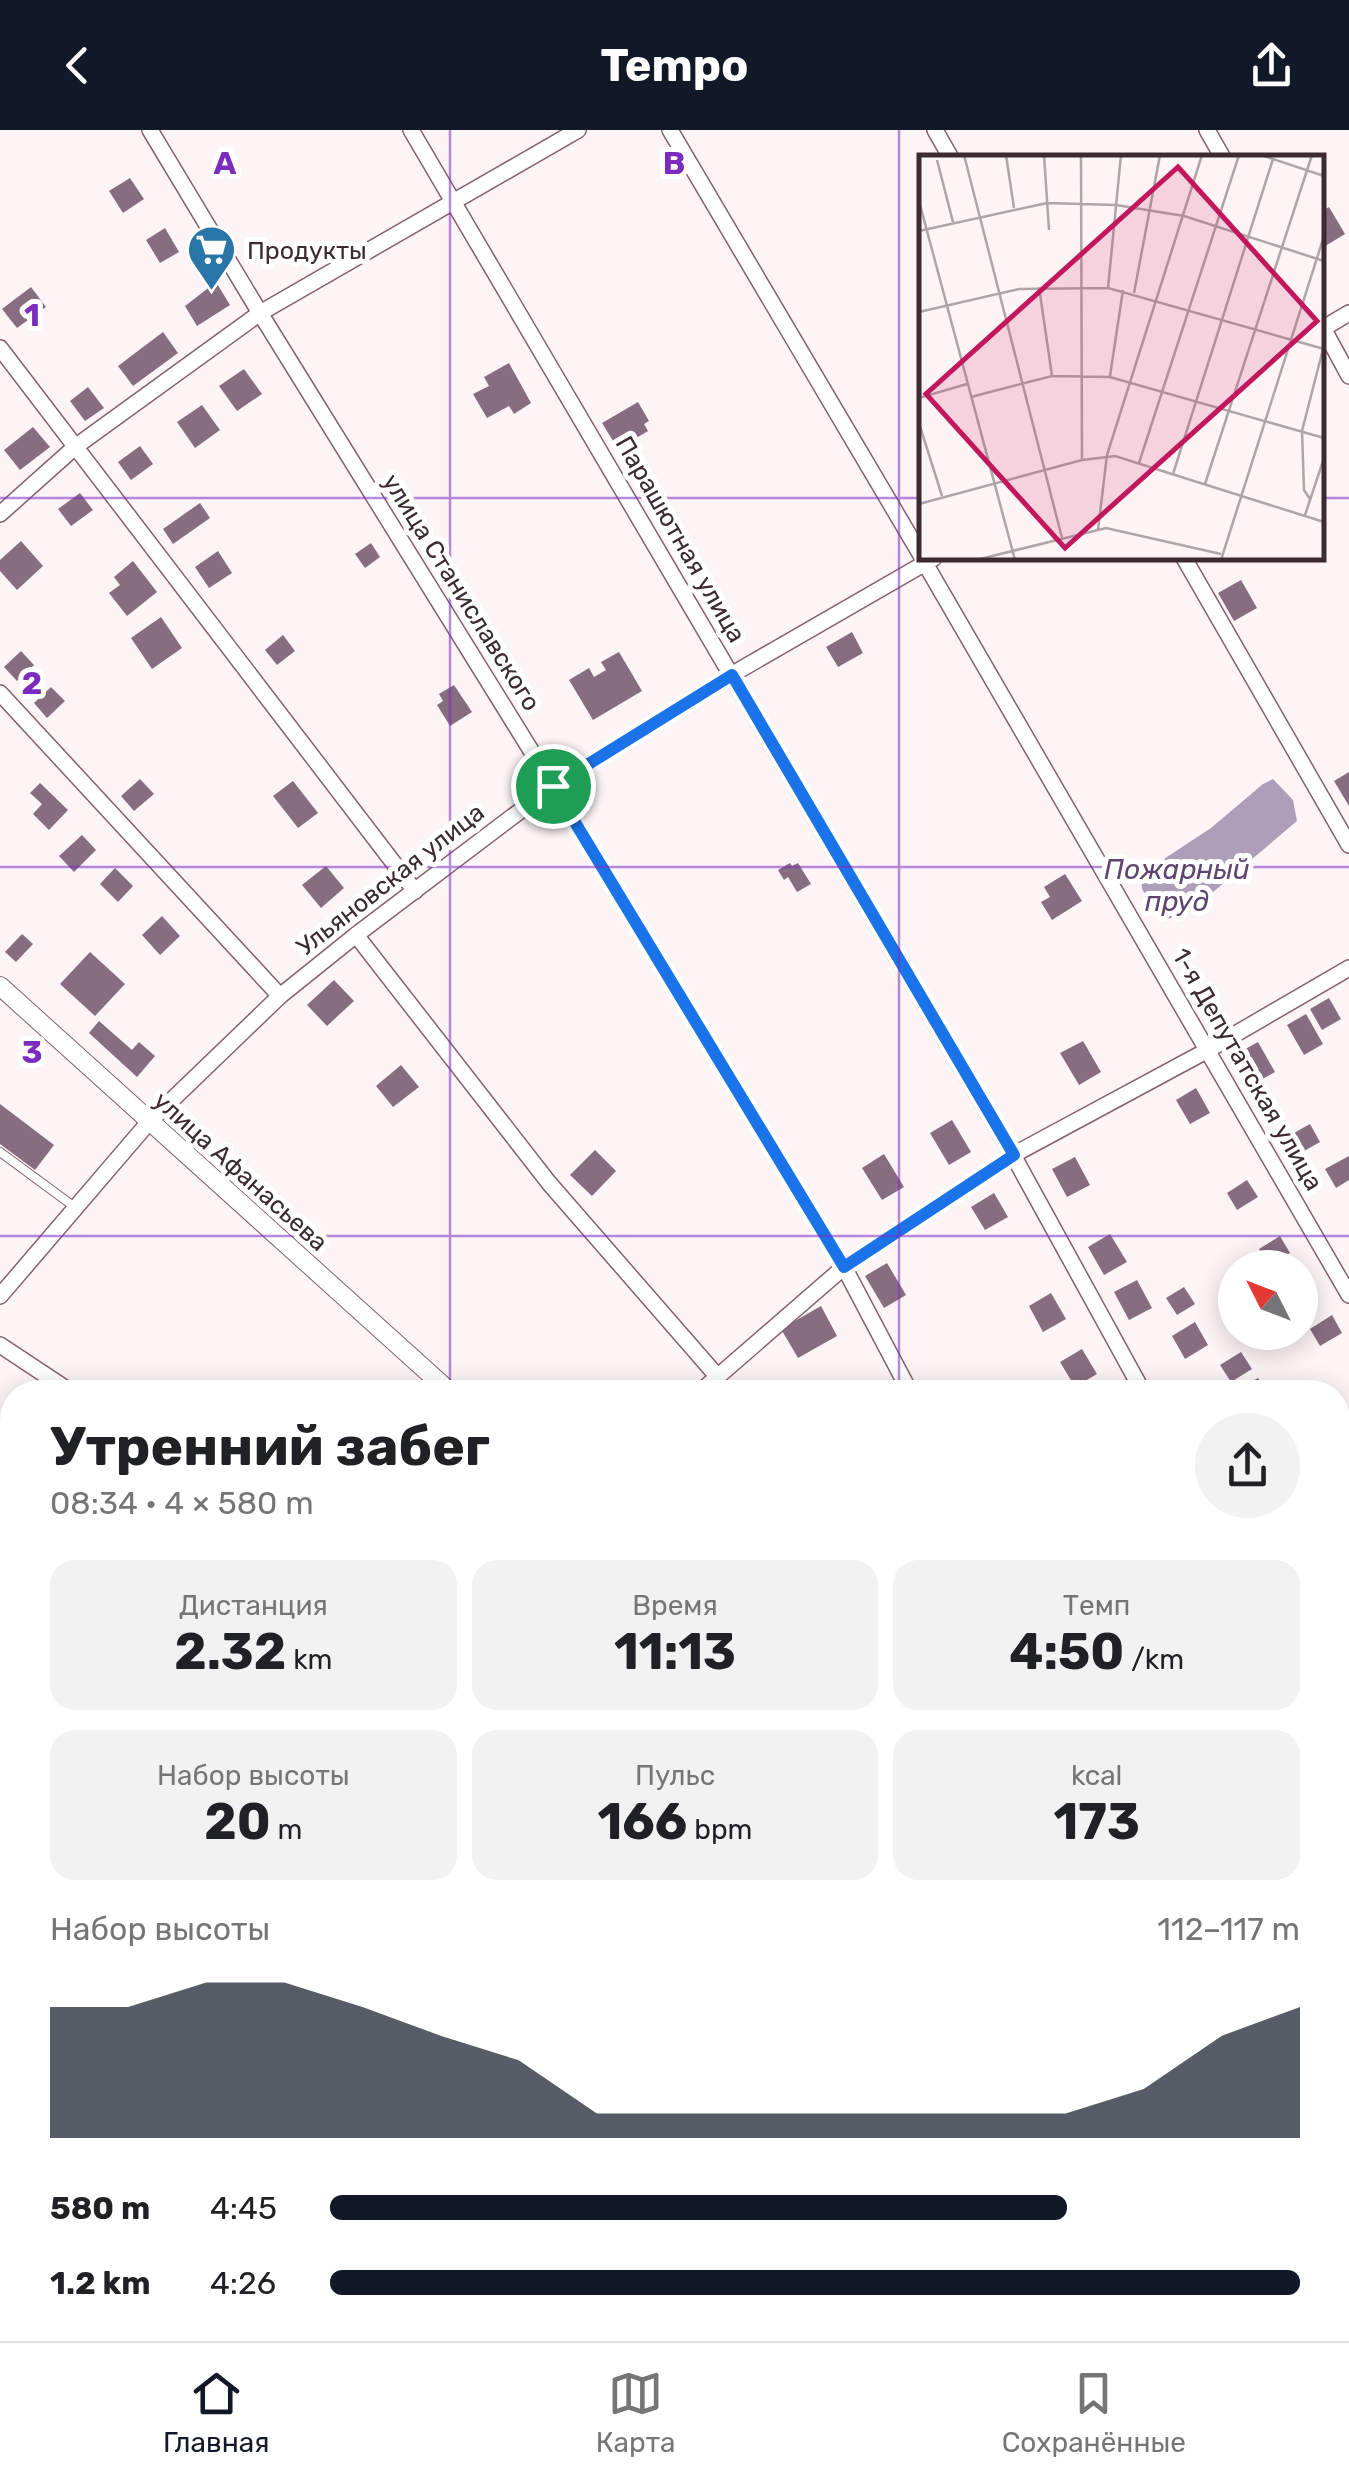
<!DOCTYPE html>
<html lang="ru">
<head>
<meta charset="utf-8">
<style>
  body { margin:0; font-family:Rubik,sans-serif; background:#f2f2f2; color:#202124; height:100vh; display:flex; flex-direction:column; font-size:38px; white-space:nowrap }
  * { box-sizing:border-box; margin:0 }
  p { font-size:32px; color:#757577 }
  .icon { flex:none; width:55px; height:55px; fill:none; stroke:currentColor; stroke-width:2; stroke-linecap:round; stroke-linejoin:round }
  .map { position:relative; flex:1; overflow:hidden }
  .drawer { position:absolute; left:0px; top:1250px; width:1350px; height:962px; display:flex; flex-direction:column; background:#fff; border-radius:40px 40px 0 0; box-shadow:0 5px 25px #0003 }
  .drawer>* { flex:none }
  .needle { width:65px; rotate:312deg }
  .tools { position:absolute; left:1218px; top:1120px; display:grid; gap:20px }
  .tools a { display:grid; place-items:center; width:100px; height:100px; border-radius:50%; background:#fff; box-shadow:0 5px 25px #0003; font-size:50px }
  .pin { position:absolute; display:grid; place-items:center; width:85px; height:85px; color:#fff; margin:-42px; border:5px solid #fff; border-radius:50%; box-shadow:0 2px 10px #0007 }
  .round { display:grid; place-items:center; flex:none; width:105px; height:105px; border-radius:52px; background:#f2f2f2 }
  .headline { display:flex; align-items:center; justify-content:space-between; height:170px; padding:0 50px }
  h1 { font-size:55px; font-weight:700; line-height:75px }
  .stats { display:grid; grid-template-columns:repeat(3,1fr); gap:15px; height:170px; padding:10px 50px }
  .stats div { display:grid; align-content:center; border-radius:25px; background:#f2f2f2; text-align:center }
  .stats b { font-size:50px; font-weight:700 }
  .stats small { font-size:28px; font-weight:400 }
  .stats p { font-size:28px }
  .chart { height:280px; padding:20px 50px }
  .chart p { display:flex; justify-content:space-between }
  .chart svg { width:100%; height:180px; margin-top:10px; fill:#111827; opacity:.7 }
  ul { padding:0 50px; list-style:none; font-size:32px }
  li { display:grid; grid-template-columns:160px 120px 1fr; align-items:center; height:75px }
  li i { height:25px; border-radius:12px; background:#111827 }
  header { display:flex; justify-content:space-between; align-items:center; height:130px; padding:0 50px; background:#111827; color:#fff; font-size:45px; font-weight:700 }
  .tabs { display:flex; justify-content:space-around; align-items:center; height:140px; border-top:2px solid #e0e0e0; background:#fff; font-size:28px; color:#757577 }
  .tabs a { display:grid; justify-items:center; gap:5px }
  .tabs .on { color:#111827 }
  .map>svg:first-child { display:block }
</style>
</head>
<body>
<header><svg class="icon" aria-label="back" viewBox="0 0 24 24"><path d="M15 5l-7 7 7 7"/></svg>Tempo<svg class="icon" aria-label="share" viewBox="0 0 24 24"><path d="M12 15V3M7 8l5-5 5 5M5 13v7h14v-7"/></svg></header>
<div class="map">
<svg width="1349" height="2211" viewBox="0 0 1349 2211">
  <rect width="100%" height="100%" fill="#fdf4f6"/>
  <polygon fill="#fde9ef" points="29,2200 303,2200 298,2211 23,2211"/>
  <polygon fill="#ae9eb9" points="1273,649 1293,670 1297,691 1186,785 1162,790 1142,759 1141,744 1211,698 1263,654"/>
  <g fill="#876d80">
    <polygon points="130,48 144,69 123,83 109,61"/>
    <polygon points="1329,77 1345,104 1322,118 1322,81"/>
    <polygon points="165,98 179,122 160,133 146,110"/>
    <polygon points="216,152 230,175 197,196 185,176"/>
    <polygon points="31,157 46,177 17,198 2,179"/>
    <polygon points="163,202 178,223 133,256 118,236"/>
    <polygon points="509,233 531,273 514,284 509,276 487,288 473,264 489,256 484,247"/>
    <polygon points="244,239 262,264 237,281 219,256"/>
    <polygon points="88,257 104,278 85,291 70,271"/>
    <polygon points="638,272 649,291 644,294 648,301 618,319 602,293"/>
    <polygon points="202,275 220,300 195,318 177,292"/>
    <polygon points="33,297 50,317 20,340 4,320"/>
    <polygon points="140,316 153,334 131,350 118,332"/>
    <polygon points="80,363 93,380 71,396 58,379"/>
    <polygon points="200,373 210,388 173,414 163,399"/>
    <polygon points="21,411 43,436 17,460 0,441 0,430"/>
    <polygon points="371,413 380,427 365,438 355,424"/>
    <polygon points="218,421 232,443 209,458 195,437"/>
    <polygon points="133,431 157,462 127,486 109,463 120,455 114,447"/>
    <polygon points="1241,450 1257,478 1234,491 1218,463"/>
    <polygon points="161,487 182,518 152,539 131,508"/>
    <polygon points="852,502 863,523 838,537 826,517"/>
    <polygon points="283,505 295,521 277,535 265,520"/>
    <polygon points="21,521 34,535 17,551 4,537"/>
    <polygon points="619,522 642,561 593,590 569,550 589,538 594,547 606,540 601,532"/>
    <polygon points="454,555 472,582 450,596 437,575 443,571 439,564"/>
    <polygon points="51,557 65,571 47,588 34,573"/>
    <polygon points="1349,642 1349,676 1334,651"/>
    <polygon points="140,649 154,664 134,681 121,666"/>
    <polygon points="293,651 318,683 298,698 273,666"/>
    <polygon points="40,653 68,680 49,700 33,684 42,674 30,663"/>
    <polygon points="82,705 96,720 74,742 59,726"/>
    <polygon points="790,733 792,736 798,733 811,754 797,762 788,747 784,750 778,740"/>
    <polygon points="326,736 344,758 321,778 302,755"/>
    <polygon points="115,738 133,756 118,772 100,754"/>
    <polygon points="1065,744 1082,771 1052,790 1041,772 1050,767 1044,757"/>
    <polygon points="162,786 180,806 160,825 142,805"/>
    <polygon points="22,804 33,814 16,832 5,822"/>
    <polygon points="90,822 125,854 95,886 60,854"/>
    <polygon points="334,850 354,871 327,896 307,875"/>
    <polygon points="1329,868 1341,889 1322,900 1310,879"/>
    <polygon points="1306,884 1323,914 1304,925 1287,895"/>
    <polygon points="99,891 132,920 139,912 155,926 137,947 89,903"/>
    <polygon points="1083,911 1101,942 1079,955 1060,923"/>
    <polygon points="1258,912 1275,942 1257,952 1240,922"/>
    <polygon points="401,935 419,957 393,977 376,956"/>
    <polygon points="1196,958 1210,983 1190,994 1176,970"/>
    <polygon points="0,974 54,1015 35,1040 0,1014"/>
    <polygon points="952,990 971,1022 949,1035 930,1003"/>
    <polygon points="1310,994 1320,1012 1295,1026 1285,1008"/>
    <polygon points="595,1020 616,1041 592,1066 570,1045"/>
    <polygon points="884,1024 904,1057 882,1070 862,1038"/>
    <polygon points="1349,1026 1349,1050 1336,1058 1325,1039"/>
    <polygon points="1075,1027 1090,1055 1067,1067 1052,1039"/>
    <polygon points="1247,1050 1258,1067 1237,1080 1227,1063"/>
    <polygon points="994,1063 1008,1087 985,1100 971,1077"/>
    <polygon points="1110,1104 1127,1132 1104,1145 1088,1117"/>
    <polygon points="1280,1106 1290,1123 1269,1136 1259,1119"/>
    <polygon points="887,1133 906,1165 884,1178 865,1146"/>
    <polygon points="1137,1150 1152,1178 1129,1190 1114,1162"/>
    <polygon points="1306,1152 1316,1169 1300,1179 1300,1156"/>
    <polygon points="1184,1157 1195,1174 1177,1185 1166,1168"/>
    <polygon points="1051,1163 1066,1189 1043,1202 1029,1176"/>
    <polygon points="821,1176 837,1206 798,1228 781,1199"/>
    <polygon points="1332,1185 1342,1203 1320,1216 1310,1199"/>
    <polygon points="1195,1192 1208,1215 1185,1229 1172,1206"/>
    <polygon points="1082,1219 1097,1244 1075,1257 1060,1232"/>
    <polygon points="1241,1222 1252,1239 1231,1252 1220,1235"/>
    <polygon points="1258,1248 1267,1262 1233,1262"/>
    <polygon points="1349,1368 1349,1392 1338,1399 1338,1375"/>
    <polygon points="0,1541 12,1548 12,1575 9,1581 0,1576"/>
    <polygon points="12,1639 12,1704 0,1727 0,1662"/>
    <polygon points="0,1791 12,1797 12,1833 0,1826"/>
    <polygon points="7,1997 12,2000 12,2067 2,2085 0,2083 0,2009"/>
    <polygon points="97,2200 176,2200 198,2211 92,2211"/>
    <polygon points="234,2200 274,2200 268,2211 229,2211"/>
    <polygon points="405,2200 454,2200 474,2211 399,2211"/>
    <polygon points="854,2200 900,2200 895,2211 848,2211"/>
  </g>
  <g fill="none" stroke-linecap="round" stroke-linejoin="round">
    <defs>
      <g id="service">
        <polyline points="0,1022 76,1078"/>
        <polyline points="0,1581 12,1587"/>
        <polyline points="0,1656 12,1632"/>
        <polyline points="0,1998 12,1976"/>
        <polyline points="1338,2178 1349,2184"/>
        <polyline points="924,2211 929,2200"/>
      </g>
      <g id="minor">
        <polyline points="150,0 260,183 553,656 844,1137 910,1262"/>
        <polyline points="411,0 1013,1025 1143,1262"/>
        <polyline points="670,0 922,427"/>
        <polyline points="935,0 951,28"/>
        <polyline points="1207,0 1223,28"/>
        <polyline points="1322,196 1349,246"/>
        <polyline points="1322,199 1349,183"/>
        <polyline points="0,218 415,761"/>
        <polyline points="0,384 75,317 260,183 578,0"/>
        <polyline points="922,428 1349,1165"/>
        <polyline points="1184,428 1349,715"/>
        <polyline points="0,563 280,866"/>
        <polyline points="356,805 549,1053 717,1246"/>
        <polyline points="0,1166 149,992 280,866 356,805 553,656 731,545 934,428"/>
        <polyline points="0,1215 71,1262"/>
        <polyline points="700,1262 844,1137 1013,1025 1208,920 1349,838"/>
        <polyline points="0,1510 12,1516"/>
        <polyline points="1338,1898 1349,1912"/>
        <polyline points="1338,2099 1349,2079"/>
        <polyline points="10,2211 15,2200"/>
        <polyline points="1273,2211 1279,2200"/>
      </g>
      <g id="tertiary">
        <polyline points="0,856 450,1262"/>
        <polyline points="1338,1439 1349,1432"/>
        <polyline points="0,1903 12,1909"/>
        <polyline points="590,2200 612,2211"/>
      </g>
      <g id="secondary">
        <polyline points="753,2211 759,2200"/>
        <polyline points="771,2211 777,2200"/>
      </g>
    </defs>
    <use href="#service" stroke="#85616d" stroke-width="10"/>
    <use href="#minor" stroke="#85616d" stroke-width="18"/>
    <use href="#tertiary" stroke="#85616d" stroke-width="20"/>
    <use href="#secondary" stroke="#85616d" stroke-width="22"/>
    <g stroke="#bfb4b7" stroke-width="4" stroke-dasharray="10 5" stroke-linecap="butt">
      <polyline points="1338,2154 1349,2146"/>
      <polyline points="1294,2211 1300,2200"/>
    </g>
    <use href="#service" stroke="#fff" stroke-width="8"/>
    <use href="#minor" stroke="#fff" stroke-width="15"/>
    <use href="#tertiary" stroke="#fff" stroke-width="18"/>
    <use href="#secondary" stroke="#fff" stroke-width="20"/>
  </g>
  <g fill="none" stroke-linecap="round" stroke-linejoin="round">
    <defs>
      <polygon id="route" points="732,545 1014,1025 844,1137 553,656"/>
    </defs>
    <use href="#route" stroke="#fff" stroke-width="20"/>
    <use href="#route" stroke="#1a73e8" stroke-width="12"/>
  </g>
  <path fill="none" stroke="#7b2cbf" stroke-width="2.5" stroke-opacity="0.55" d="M450 0V1262M899 0V1262M0 368H922M1322 368H1349M0 737H1349M0 1106H1349M0 1474H12M1338 1474H1349M0 1842H12M1338 1842H1349M450 2200V2211M899 2200V2211"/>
  <defs>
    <symbol id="supermarket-pin" viewBox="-11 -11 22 30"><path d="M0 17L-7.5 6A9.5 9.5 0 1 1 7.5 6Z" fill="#2876a8" stroke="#fff"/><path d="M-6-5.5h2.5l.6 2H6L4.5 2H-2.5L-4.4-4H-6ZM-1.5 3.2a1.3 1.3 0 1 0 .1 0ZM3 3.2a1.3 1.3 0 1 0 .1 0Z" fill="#fff"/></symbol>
  </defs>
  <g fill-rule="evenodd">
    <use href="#supermarket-pin" x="184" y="92" width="55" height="75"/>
  </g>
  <g text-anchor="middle" stroke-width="10" stroke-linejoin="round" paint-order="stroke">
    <g font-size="25" fill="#3b2b30" stroke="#fff" text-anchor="start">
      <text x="247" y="129">Продукты</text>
    </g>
    <g font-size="25" fill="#3b2b30" stroke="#fff">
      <text transform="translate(681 409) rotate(60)" y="9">Парашютная улица</text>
      <text transform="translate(462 462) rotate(58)" y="9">улица Станиславского</text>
      <text transform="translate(390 749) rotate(-38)" y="9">Ульяновская улица</text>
      <text transform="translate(1248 939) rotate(60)" y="9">1-я Депутатская улица</text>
      <text transform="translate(241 1041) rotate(42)" y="9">улица Афанасьева</text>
    </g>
    <g font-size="28" font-style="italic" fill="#5e446e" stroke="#fff">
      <text x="1177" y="749">Пожарный<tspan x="1177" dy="32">пруд</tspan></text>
    </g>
  </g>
  <g transform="translate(919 25)">
    <rect width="405" height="405" fill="#fdf4f6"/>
    <path fill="none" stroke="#afa4a7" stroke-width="2.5" d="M45 0 143 383M87 0 95 53M125 0 130 75M162 0 163 305 196 301 405 367M342 0 405 21M18 5 34 67M0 46 96 405M0 76 128 48 197 50 265 61 405 106M120 132 133 221M189 133 202 0M215 138 241 0M0 157 100 134 189 133 405 194M191 221 204 135M52 242 133 221 191 222 405 283M0 243 48 229M0 268 23 341M220 308 320 0M254 319 354 4M286 329 393 0M391 344 385 335 383 276 404 194M0 349 163 305M386 360 405 303M179 375 188 300 283 0M57 405 187 373 302 399M302 405 405 81"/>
    <path fill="#c2185b" fill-opacity="0.15" stroke="#c2185b" stroke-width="5" d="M259 12 398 166 146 393 7 239Z"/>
    <rect width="405" height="405" fill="none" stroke="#3b2b30" stroke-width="5"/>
  </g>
  <g font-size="32" text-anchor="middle" font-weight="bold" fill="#7b2cbf" stroke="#fff" stroke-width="10" stroke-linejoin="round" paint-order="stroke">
    <text x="225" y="44">A</text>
    <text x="674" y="44">B</text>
    <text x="32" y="196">1</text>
    <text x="32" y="564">2</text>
    <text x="32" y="933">3</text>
  </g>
</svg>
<div class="tools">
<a><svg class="needle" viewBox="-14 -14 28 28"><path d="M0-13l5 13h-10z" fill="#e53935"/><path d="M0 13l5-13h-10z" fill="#757577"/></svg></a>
</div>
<div class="pin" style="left:553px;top:656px;background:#1e9e55"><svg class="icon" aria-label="arrive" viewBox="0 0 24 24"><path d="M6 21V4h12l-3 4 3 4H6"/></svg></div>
<section class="drawer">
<div class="headline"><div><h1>Утренний забег</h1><p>08:34 · 4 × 580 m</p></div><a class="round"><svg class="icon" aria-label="share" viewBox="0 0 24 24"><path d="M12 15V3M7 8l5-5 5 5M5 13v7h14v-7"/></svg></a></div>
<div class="stats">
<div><p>Дистанция</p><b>2.32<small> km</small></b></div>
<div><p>Время</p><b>11:13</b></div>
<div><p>Темп</p><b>4:50<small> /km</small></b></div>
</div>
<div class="stats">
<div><p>Набор высоты</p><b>20<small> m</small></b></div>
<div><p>Пульс</p><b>166<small> bpm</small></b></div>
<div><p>kcal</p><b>173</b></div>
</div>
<div class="chart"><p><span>Набор высоты</span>112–117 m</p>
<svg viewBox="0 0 160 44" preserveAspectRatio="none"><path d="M0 44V12L10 12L20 6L30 6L40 12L50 19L60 25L70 38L80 38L90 38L100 38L110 38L120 38L130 38L140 32L150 19L160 12V44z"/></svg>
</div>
<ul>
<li><b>580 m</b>4:45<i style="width:76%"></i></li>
<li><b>1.2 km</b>4:26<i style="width:100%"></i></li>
</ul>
</section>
</div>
<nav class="tabs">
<a class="on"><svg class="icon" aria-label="home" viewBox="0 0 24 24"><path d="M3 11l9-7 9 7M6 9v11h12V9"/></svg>Главная</a>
<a><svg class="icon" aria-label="map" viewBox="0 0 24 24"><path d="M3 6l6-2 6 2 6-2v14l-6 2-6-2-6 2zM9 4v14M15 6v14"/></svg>Карта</a>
<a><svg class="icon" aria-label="saved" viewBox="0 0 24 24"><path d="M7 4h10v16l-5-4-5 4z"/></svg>Сохранённые</a>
</nav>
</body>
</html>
